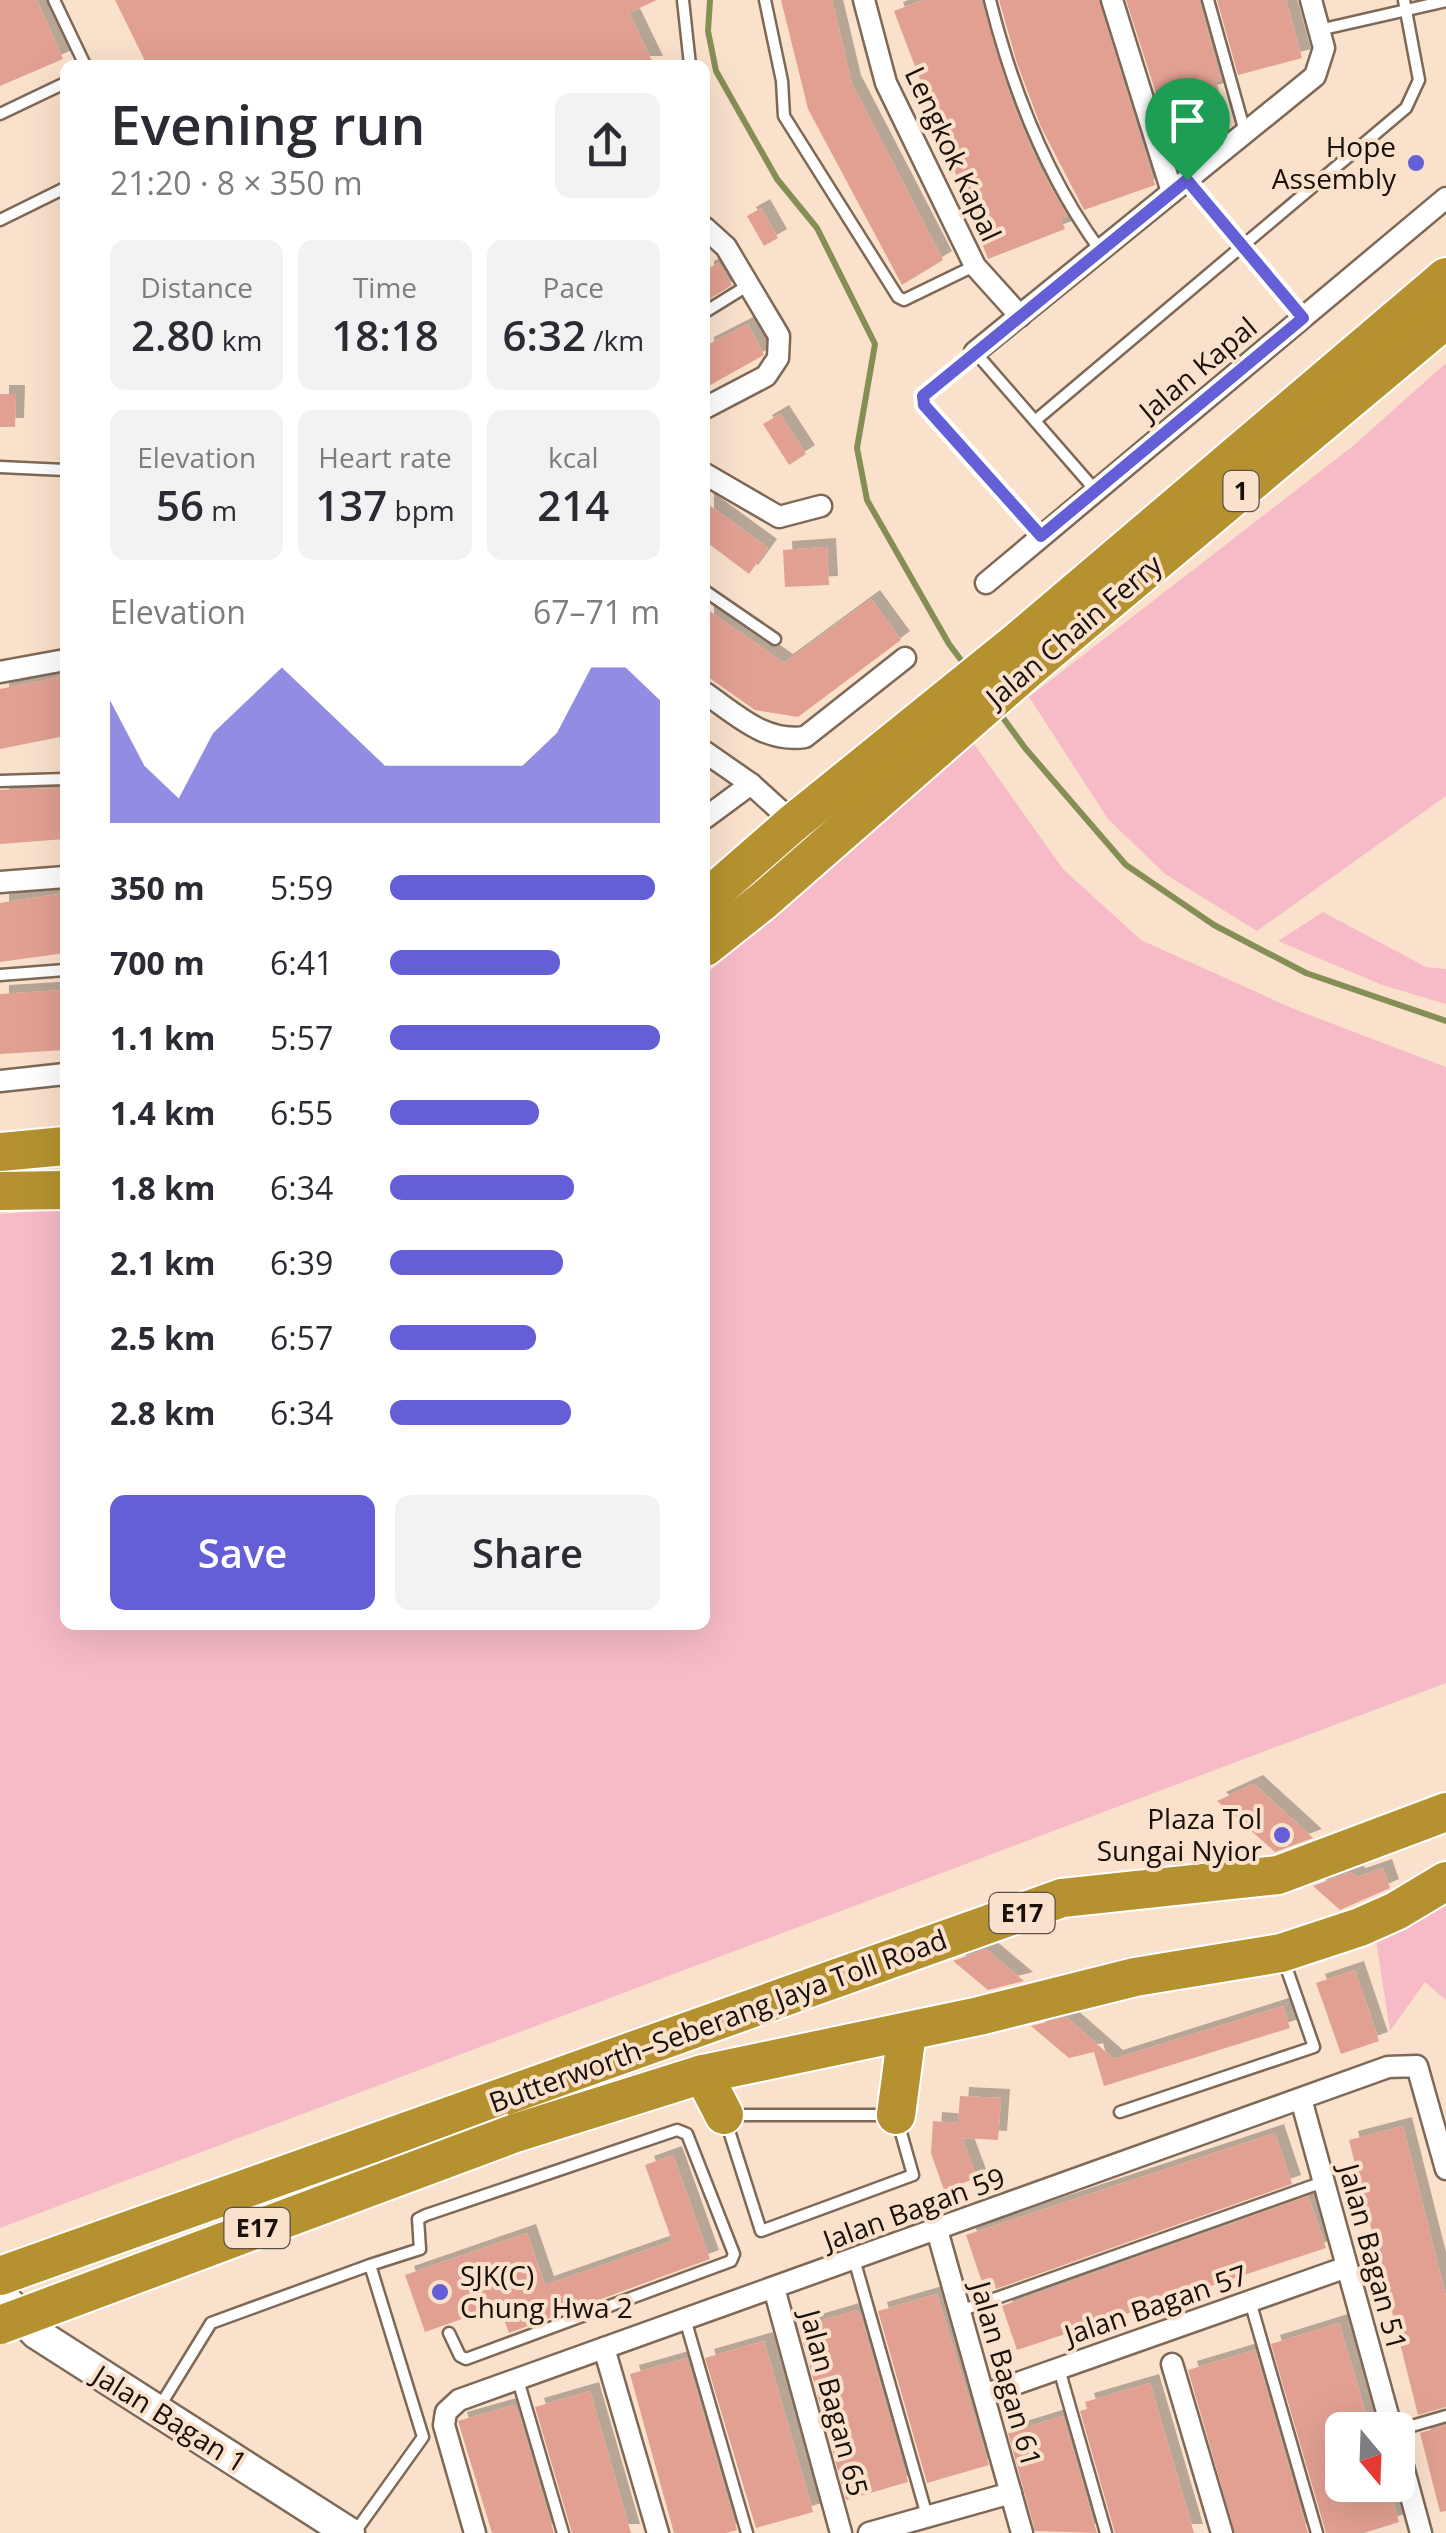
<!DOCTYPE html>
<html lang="en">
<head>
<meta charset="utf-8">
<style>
  body { margin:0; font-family:"Open Sans",sans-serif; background:#f2f2f3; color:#2b2b33; height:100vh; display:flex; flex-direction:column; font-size:38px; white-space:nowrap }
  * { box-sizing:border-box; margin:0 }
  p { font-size:32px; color:#7c7c81 }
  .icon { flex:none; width:55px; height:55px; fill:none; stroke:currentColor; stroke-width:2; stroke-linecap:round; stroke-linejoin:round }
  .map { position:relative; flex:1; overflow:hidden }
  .side { position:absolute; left:60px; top:60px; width:650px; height:1570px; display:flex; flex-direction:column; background:#fff; border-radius:15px; box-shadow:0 10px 40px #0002 }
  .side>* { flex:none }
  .needle { width:65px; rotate:161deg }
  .buttons { position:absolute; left:1325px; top:2412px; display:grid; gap:20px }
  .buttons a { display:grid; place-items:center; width:90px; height:90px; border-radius:15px; background:#fff; box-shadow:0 10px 40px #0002; font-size:50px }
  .pin { position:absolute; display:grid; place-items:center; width:85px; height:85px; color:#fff; margin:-102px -42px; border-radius:50% 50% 50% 0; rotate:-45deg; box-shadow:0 0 10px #0007 }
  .pin .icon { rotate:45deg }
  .round { display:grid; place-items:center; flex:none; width:105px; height:105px; border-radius:15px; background:#f2f2f3 }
  .overview { display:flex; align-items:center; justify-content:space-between; height:170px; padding:0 50px }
  h1 { font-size:55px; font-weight:600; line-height:75px }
  .metrics { display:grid; grid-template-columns:repeat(3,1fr); gap:15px; height:170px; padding:10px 50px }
  .metrics div { display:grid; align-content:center; border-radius:15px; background:#f2f2f3; text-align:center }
  .metrics b { font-size:42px; font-weight:600 }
  .metrics small { font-size:28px; font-weight:400 }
  .metrics p { font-size:28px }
  .chart { height:280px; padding:20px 50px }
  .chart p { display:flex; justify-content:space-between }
  .chart svg { width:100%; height:180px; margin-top:10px; fill:#645ed7; opacity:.7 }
  .button { display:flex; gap:20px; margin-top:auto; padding:20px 50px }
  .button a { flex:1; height:115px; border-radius:15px; background:#645ed7; color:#fff; font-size:40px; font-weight:600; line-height:115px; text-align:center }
  .button a+a { background:#f2f2f3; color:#2b2b33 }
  ul { padding:0 50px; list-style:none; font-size:32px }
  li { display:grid; grid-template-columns:160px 120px 1fr; align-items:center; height:75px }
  li i { height:25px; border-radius:12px; background:#645ed7 }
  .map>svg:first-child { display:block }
</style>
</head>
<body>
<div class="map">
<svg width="1446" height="2533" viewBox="0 0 1446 2533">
  <defs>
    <filter id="shadow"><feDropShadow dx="9" dy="-9" stdDeviation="0" flood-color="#0004"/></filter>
  </defs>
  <rect width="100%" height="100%" fill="#fae1cc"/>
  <g fill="#f7bbc7">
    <polygon points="1446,363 1446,796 1257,931 1165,874 1108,819 1029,697 1353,446"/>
    <polygon points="972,741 1063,869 1141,940 1294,1009 1446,1067 1446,1683 0,2228 0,1214 65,1209 65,1625 705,1625 705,975"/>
    <polygon points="1323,912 1426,967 1446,969 1446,1004 1382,985 1278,941"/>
    <polygon points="1446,1903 1446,2000 1425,1982 1390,2031 1376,1940"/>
  </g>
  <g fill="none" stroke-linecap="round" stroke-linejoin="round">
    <g stroke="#858e55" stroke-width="6">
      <polyline points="710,0 708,31 716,71 777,179 817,228 875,344 857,448 867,500 949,644 967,668"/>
      <polyline points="998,711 1025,748 1126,865 1214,925 1306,973 1446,1021"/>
    </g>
  </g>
  <g fill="#e1a092" filter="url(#shadow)">
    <polygon points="0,0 37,0 63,59 0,86"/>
    <polygon points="115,0 657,0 629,13 654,65 147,65"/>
    <polygon points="781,0 832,0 852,84 943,260 902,285 808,109"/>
    <polygon points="923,0 981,0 1012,102 1039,166 1067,216 1061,219 1065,229 988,259 894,11"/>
    <polygon points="999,0 1099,0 1155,185 1084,210 1041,127 1017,63"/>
    <polygon points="1126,0 1199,0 1221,80 1216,81 1219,91 1160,106"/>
    <polygon points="1217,0 1286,0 1302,58 1238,75"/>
    <polygon points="761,208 778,238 764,246 747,216"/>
    <polygon points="719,263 732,285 705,302 705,270"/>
    <polygon points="748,324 764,355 705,388 705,346"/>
    <polygon points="0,394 16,394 15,427 0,427"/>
    <polygon points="780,414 806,454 789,465 763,424"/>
    <polygon points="705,502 768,548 749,574 705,541"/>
    <polygon points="827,547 829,585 785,587 783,550"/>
    <polygon points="871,599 901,640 798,717 755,710 705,675 705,608 784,663"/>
    <polygon points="65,676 65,736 0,749 0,689"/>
    <polygon points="65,788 65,839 0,844 0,790"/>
    <polygon points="65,893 65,953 0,962 0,903"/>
    <polygon points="65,990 65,1050 0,1054 0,994"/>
    <polygon points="1254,1784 1313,1838 1275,1852 1217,1801"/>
    <polygon points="1383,1868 1390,1888 1340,1910 1313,1886 1351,1872 1357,1877"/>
    <polygon points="986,1949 1024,1981 988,1990 953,1961"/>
    <polygon points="1355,1970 1379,2041 1341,2054 1316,1983"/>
    <polygon points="1283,2006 1290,2028 1104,2086 1094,2052 1069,2058 1031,2026 1066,2017 1114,2059"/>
    <polygon points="960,2096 1001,2098 998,2140 962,2138 977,2178 944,2190 931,2153 933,2121 958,2123"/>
    <polygon points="1403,2126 1446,2297 1446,2407 1418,2415 1349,2140"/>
    <polygon points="1275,2133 1292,2184 996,2289 993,2279 982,2282 966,2235"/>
    <polygon points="673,2155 710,2259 509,2333 499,2306 425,2332 405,2275 527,2233 545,2285 672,2241 645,2165"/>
    <polygon points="1308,2196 1326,2248 1017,2350 1002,2306"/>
    <polygon points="937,2294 989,2465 927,2483 878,2311"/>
    <polygon points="857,2310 861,2316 908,2482 846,2500 799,2327"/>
    <polygon points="1339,2323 1371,2430 1342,2430 1342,2485 1388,2485 1399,2522 1364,2533 1326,2533 1271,2344"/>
    <polygon points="764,2341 813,2512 756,2528 705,2358"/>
    <polygon points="1255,2350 1308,2533 1235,2533 1188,2370"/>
    <polygon points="687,2358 737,2530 726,2533 674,2533 630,2374"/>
    <polygon points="1150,2383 1194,2533 1115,2533 1080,2411 1087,2409 1085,2402"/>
    <polygon points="590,2391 631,2533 572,2533 535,2407"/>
    <polygon points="514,2405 518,2412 554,2533 492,2533 458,2421"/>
    <polygon points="1063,2416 1097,2533 1035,2531 1008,2433"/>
    <polygon points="1446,2425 1446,2511 1440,2512 1420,2433"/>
  </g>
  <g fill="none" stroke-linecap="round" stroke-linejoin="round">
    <defs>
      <g id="lane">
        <polyline points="54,0 85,65"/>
        <polyline points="683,0 690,65"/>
        <polyline points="765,0 782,81 784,116 898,297 904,300 974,266"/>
        <path d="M990 0C1012 88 1046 176 1100 250"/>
        <polyline points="1208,0 1245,132"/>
        <polyline points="1319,30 1446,1"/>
        <polyline points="0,114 65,83"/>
        <polyline points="1187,180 1302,317"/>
        <polyline points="0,220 65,188"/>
        <polyline points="705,312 747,286"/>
        <polyline points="1036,420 1406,108 1419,80 1404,0"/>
        <polyline points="0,467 65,470"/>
        <polyline points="1041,536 924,405 923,396 975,352 1096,491"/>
        <polyline points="705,591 775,639"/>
        <polyline points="0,781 65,779"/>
        <polyline points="0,975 65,970"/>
        <polyline points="1120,2112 1314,2047 1283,1958"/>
        <polygon points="724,2115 896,2115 913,2175 761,2231"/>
        <polyline points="854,2259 927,2516"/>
        <polyline points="370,2265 420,2249 418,2219 426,2215 677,2130 687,2134 734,2254 731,2261 466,2359 460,2356 449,2333"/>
        <polyline points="1250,2301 1317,2533"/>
        <polyline points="960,2311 1323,2182"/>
        <polyline points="685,2319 747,2533"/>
        <polyline points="1059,2369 1106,2533"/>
        <polyline points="518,2380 563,2533"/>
        <polyline points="160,2406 211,2323 370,2265 423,2437 355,2532"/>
        <polyline points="1398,2430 1446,2416"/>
      </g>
      <g id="street">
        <polyline points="864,0 886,83 975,266 1020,316"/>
        <polyline points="1112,0 1172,192"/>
        <polyline points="705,228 726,247 779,336 778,358 766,376 705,408"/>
        <polyline points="975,352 1315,76 1324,48 1311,0"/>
        <polyline points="705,474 779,517 821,506"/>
        <polyline points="986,583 1446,198"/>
        <polyline points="0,672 65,660"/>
        <path d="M705 693C737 715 765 743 805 737L905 658"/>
        <polyline points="705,752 751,784 797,826"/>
        <polyline points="705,818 751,784"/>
        <polyline points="0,882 65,877"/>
        <polyline points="0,1081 65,1074"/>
        <polyline points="1301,2099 1392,2430"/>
        <polyline points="937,2230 1022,2533"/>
        <polyline points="774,2288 841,2533"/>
        <polyline points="604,2348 658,2533"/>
        <polyline points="1172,2364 1222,2533"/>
        <polyline points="984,2395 1347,2267"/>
        <polyline points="1398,2448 1421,2533"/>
        <polyline points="475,2533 444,2425 446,2412 459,2400 1388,2067 1417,2066 1446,2169"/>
        <polyline points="869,2533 1011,2493"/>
      </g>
      <polyline id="secondary" points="0,2294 36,2333 349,2533"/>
      <g id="highway">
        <polyline points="705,900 793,823 1018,641 1446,277"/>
        <polyline points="705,947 763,901 1035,663 1446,319"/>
        <polyline points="0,1152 65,1146"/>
        <polyline points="0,1191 65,1190"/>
        <polyline points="703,2074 724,2115"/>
        <polyline points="896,2115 907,2032"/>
        <polyline points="515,2133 703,2074 979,2016 1135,1977 1281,1953 1360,1927 1396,1911 1446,1881"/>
        <polyline points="0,2276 1062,1898 1278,1875 1446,1812"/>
      </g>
    </defs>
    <use href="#lane" stroke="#7e6856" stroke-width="15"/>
    <use href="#street" stroke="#7e6856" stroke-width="25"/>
    <use href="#secondary" stroke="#7e6856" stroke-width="35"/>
    <use href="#highway" stroke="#fff" stroke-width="42"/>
    <use href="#lane" stroke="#fff" stroke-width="10"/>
    <use href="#street" stroke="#fff" stroke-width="20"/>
    <use href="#secondary" stroke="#fff" stroke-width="30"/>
    <use href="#highway" stroke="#b5922f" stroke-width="38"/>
    <defs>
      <polyline id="highway-bridge" points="0,2325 515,2133"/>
    </defs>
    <use href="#highway-bridge" stroke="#fff" stroke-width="42" stroke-linecap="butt"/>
    <use href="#highway-bridge" stroke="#b5922f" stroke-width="38"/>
  </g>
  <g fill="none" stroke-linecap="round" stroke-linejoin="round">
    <defs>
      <polygon id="route" points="1187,180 1303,318 1041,536 924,405 923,396"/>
    </defs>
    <use href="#route" stroke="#fff" stroke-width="20"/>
    <use href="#route" stroke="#645ed7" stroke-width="12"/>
  </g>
  <g fill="#645ed7" stroke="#fae1cc" stroke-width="4">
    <circle cx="1416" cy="163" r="10"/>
    <circle cx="1282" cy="1835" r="10"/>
    <circle cx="440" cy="2292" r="10"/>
  </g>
  <g text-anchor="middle" stroke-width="8" stroke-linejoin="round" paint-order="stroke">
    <g fill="#fae1cc" stroke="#5c4f44" stroke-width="2.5">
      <rect x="1223.5" y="471" width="35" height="40" rx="8"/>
      <rect x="989.5" y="1893" width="65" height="40" rx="8"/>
      <rect x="224.5" y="2208" width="65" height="40" rx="8"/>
    </g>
    <g font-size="25" font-weight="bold" fill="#191009">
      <text x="1241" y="500">1</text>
      <text x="1022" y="1922">E17</text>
      <text x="257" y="2237">E17</text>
    </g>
    <g font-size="28" fill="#191009" stroke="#fae1cc" text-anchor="end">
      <text x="1396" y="157">Hope<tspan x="1396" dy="32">Assembly</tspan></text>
      <text x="1262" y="1829">Plaza Tol<tspan x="1262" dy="32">Sungai Nyior</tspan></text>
      <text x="460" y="2286" text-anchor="start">SJK(C)<tspan x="460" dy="32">Chung Hwa 2</tspan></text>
    </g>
    <g font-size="28" fill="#191009" stroke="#fae1cc">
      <text transform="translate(953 154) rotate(65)" y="10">Lengkok Kapal</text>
      <text transform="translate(1198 369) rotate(-40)" y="10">Jalan Kapal</text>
      <text transform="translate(1074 631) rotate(-40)" y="10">Jalan Chain Ferry</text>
      <text transform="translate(718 2021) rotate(-20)" y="10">Butterworth–Seberang Jaya Toll Road</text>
      <text transform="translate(914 2209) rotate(-20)" y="10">Jalan Bagan 59</text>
      <text transform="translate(1373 2257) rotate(75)" y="10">Jalan Bagan 51</text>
      <text transform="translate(1156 2305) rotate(-19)" y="10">Jalan Bagan 57</text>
      <text transform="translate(1006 2374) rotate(74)" y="10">Jalan Bagan 61</text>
      <text transform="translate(834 2403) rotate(75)" y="10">Jalan Bagan 65</text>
      <text transform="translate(170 2419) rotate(32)" y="10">Jalan Bagan 1</text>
    </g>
  </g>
</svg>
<div class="buttons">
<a><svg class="needle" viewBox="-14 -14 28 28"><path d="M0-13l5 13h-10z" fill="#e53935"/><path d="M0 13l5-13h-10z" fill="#7c7c81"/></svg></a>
</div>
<div class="pin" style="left:1187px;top:180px;background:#1e9e55"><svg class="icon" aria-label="arrive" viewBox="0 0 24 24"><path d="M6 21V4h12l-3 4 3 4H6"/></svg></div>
<section class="side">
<div class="overview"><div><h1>Evening run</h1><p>21:20 · 8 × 350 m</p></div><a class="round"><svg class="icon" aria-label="share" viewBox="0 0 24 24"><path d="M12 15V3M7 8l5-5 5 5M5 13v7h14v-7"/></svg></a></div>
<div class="metrics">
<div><p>Distance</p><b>2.80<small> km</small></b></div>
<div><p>Time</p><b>18:18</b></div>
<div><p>Pace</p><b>6:32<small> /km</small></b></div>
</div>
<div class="metrics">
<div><p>Elevation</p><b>56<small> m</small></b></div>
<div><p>Heart rate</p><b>137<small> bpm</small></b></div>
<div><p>kcal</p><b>214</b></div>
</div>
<div class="chart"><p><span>Elevation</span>67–71 m</p>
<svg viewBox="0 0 160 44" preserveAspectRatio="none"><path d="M0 44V14L10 30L20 38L30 22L40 14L50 6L60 14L70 22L80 30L90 30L100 30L110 30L120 30L130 22L140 6L150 6L160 14V44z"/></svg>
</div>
<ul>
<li><b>350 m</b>5:59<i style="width:98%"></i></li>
<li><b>700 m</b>6:41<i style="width:63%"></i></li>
<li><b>1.1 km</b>5:57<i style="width:100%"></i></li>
<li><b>1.4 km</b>6:55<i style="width:55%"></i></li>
<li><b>1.8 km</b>6:34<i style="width:68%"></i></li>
<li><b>2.1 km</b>6:39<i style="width:64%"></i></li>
<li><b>2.5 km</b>6:57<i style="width:54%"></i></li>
<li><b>2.8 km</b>6:34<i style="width:67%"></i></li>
</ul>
<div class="button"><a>Save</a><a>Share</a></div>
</section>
</div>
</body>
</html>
